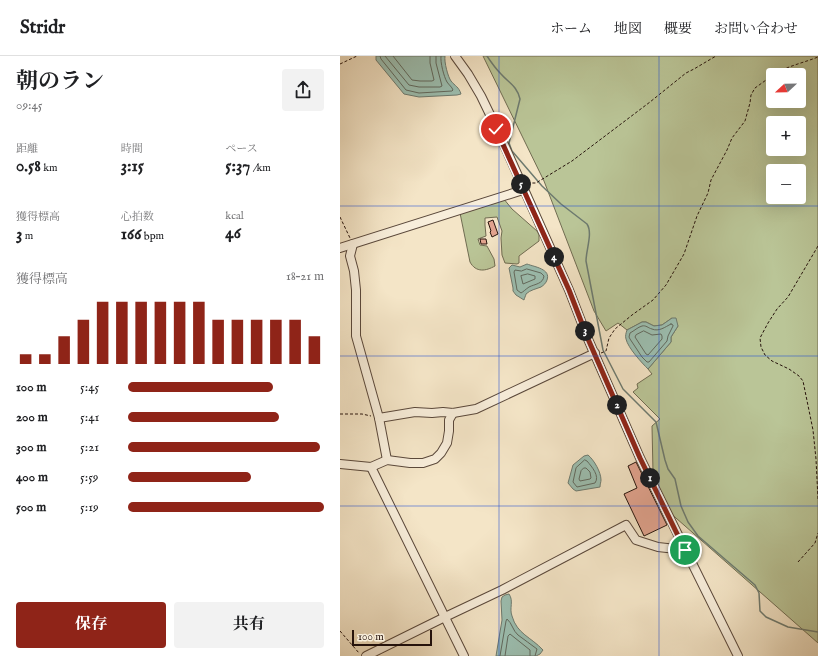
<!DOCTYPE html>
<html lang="ja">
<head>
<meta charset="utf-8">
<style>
  body { margin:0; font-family:"IM FELL English","Noto Serif JP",serif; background:#f2f2f2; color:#202124; height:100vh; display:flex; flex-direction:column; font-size:15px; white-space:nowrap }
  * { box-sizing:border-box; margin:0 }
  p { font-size:13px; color:#757577 }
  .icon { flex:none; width:22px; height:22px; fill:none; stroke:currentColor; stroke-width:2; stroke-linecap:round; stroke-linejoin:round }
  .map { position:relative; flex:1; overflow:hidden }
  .drawer { display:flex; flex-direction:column; background:#fff; width:340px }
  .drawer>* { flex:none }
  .needle { width:26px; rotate:248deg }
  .tools { position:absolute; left:426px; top:12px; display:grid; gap:8px }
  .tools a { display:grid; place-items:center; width:40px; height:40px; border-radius:4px; background:#fff; box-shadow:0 4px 16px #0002; font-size:20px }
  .scale { position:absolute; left:12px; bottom:10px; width:80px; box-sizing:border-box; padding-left:4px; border:2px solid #26130c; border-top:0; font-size:11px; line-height:14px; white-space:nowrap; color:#26130c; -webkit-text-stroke:3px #f8eedb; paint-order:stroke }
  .pin { position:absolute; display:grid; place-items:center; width:34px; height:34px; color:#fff; margin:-17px; border:2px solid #fff; border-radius:50%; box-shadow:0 1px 4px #0007 }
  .km { position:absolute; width:20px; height:20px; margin:-10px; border-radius:50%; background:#222; color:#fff; font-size:11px; line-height:20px; text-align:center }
  .round { display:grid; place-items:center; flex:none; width:42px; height:42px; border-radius:4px; background:#f2f2f2 }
  .summary { display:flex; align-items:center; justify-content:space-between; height:68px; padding:0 16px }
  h1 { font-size:22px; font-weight:700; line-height:30px }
  .stats { display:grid; grid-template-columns:repeat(3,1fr); gap:6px; height:68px; padding:4px 16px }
  .stats div { display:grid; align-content:center }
  .stats b { font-size:17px; font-weight:700 }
  .stats small { font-size:11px; font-weight:400 }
  .stats p { font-size:11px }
  .chart { height:112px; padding:8px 16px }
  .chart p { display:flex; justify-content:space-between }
  .chart svg { width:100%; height:72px; margin-top:4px; stroke:#8f2418; stroke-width:6 }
  .button { display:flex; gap:8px; margin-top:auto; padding:8px 16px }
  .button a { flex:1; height:46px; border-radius:4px; background:#8f2418; color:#fff; font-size:16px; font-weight:700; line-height:46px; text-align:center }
  .button a+a { background:#f2f2f2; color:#202124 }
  ul { padding:0 16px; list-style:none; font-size:13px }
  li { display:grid; grid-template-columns:64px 48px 1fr; align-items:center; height:30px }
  li i { height:10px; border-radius:5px; background:#8f2418 }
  header { display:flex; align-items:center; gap:24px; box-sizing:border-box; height:56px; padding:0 20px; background:#fff; border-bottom:1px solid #e0e0e0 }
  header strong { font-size:19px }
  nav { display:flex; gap:22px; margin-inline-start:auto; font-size:14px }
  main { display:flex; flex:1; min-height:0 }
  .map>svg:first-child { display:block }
</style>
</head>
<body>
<header>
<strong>Stridr</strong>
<nav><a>ホーム</a><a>地図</a><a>概要</a><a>お問い合わせ</a></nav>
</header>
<main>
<section class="drawer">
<div class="summary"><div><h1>朝のラン</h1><p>09:45</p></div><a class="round"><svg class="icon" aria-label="share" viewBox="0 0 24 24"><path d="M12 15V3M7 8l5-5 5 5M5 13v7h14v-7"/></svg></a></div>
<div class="stats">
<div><p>距離</p><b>0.58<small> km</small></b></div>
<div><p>時間</p><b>3:15</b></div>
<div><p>ペース</p><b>5:37<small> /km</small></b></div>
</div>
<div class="stats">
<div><p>獲得標高</p><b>3<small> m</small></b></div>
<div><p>心拍数</p><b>166<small> bpm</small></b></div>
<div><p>kcal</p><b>46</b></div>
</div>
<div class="chart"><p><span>獲得標高</span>18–21 m</p>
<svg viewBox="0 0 160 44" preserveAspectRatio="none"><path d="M5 44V38M15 44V38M25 44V27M35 44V17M45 44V6M55 44V6M65 44V6M75 44V6M85 44V6M95 44V6M105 44V17M115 44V17M125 44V17M135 44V17M145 44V17M155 44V27"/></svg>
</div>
<ul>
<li><b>100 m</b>5:45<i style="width:74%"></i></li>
<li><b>200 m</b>5:41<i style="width:77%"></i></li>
<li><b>300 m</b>5:21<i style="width:98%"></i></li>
<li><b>400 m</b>5:59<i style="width:63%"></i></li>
<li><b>500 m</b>5:19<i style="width:100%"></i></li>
</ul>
<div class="button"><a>保存</a><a>共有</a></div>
</section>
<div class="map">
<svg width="478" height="600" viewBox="0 0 478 600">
  <rect width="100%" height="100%" fill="#f4e5c7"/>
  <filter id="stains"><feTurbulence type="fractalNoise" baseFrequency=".005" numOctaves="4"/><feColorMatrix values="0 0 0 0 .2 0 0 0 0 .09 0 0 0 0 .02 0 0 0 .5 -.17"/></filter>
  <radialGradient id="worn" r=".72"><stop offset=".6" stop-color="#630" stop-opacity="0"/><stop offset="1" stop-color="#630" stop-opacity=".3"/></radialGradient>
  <g fill="#bac597" stroke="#706c52" fill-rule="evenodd">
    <path d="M143 0H478V587L328 455 313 416 312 370 320 363 293 336 298 332 297 328 312 318 308 313 331 286V281L338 270 332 262 322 269 314 270 306 266H302L287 274 278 267 266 275 254 255 204 125ZM433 19H459V45H433ZM433 67H459V93H433ZM433 115H459V141H433Z"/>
    <path d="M163 142 172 153 197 175 199 179V185L179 200V207L177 208 165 207 162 199 161 182 162 175 157 161 145 162V169L146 180 138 183 140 189 147 190 154 203 155 210C146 215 136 217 130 206L120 157Z"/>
  </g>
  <g fill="#9cbfb1" stroke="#6d7a6f">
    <path d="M36 0H105C104 6 108 21 111 25 115 30 119 31 121 38L117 39 79 41 64 38 36 4Z"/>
    <path d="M187 208C195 211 211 213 207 224 206 227 204 229 201 231 196 233 190 234 186 238 186 239 184 243 184 244L176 239 173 235V232L169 212 172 209 180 211Z"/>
    <path d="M332 262H336L338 270 331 281V286L308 313C302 307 288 292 286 283 285 280 286 277 287 274L302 266H306L314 270 322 269Z"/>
    <path d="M248 399C254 404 261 416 261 424 261 426 260 428 260 431L236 435 233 433 228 427 233 409 244 400Z"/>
    <path d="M169 538C174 545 169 552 172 560 177 578 191 581 203 594L200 598 196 600H156L162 564 161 545 162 541 165 539Z"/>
  </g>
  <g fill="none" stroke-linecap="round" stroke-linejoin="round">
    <g stroke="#61695e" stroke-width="1">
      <path d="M40 0 41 3 66 34 79 37 112 35 113 34C112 31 109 29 107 26 104 21 100 6 101 0"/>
      <polyline points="45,0 69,29 79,31 100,31 102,30 96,7 96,0"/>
      <polyline points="53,0 72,24 80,25 92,25 94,24 90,7 90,0"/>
      <path d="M187 213 201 217 204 220C203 228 195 228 189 231 186 233 183 236 181 237L177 234 174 216 175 214 181 215Z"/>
      <polygon points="188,218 195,220 195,223 183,228 181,220"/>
      <path d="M331 268 333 269V270L328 280 327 285 309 306H307L302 301 290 283 289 281 290 277C294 275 298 271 302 270 306 269 308 272 312 273 319 276 325 271 331 268Z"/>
      <polygon points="304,275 312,279 321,278 322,280 322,283 308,299 306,298 295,281 296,279"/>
      <path d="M245 404 247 405C252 411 260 420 255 427L237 431 233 426 236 412Z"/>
      <polygon points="244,412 246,412 250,416 251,422 250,423 240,425 239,423 241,415"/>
      <path d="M160 600 166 565 167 563C172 567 173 575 178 579 184 584 191 588 197 593L195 600"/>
      <polyline points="165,600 168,580 170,578 190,594 190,600"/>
    </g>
    <path stroke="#6d7a6f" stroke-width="1.5" d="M147 0C151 6 156 13 161 18 169 27 177 30 180 43L169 87 172 95 202 130 221 148 247 168C253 177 246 194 246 205L263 294 283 333 316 366 325 404 328 413 335 423 341 450 348 466 358 480 415 529 419 537 420 555 426 561 448 571 478 576"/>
  </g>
  <g fill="#e3a490" stroke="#26130c">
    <polygon points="153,164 158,178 152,181 150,176 151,175 148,166"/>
    <polygon points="140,183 146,183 147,188 141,188"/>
    <polygon points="296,406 327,469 304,480 284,438 297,432 288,410"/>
  </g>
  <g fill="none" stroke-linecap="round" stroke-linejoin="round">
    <defs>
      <g id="minor">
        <polyline points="115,0 128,18 141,40 157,73 229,234 248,283 300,402 398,600"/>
        <polyline points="13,188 10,200 14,215 16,234 16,280 39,362 47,404"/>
        <polyline points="0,192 183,134"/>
        <polyline points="113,357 109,364 109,375 107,387 101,397 95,403 83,407 70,407 47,404 31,411 124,600"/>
        <polyline points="39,362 75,356 92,357 103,356 113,357 136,353 255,297"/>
        <polyline points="0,408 31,411"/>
        <polyline points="26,600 105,561 162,534 286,469 296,484 318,491 345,494"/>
      </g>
    </defs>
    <use href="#minor" stroke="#5a483b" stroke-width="10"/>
    <g stroke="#26130c" stroke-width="1" stroke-dasharray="3 2" stroke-linecap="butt">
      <polyline points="0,8 17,0"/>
      <path d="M433 19C447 10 463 7 478 1"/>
      <polyline points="188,125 191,127 196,127 232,105 310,46 346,17 354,13 376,0"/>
      <polyline points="0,161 10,182"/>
      <polyline points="478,190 448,241 437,253 428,267 420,282 421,291 425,299 432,305 449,313 459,320 463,325 473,374 476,403 478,443"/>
      <polyline points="261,297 266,295 269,282 275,273 292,259 313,244 326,229 344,198 357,160 368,137 371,124 387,94 392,82 405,65 410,47 411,39 415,32 433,19"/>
      <polyline points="0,358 22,358 31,360"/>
      <polyline points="458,506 475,487 478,477"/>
      <polyline points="0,575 19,597"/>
    </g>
    <use href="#minor" stroke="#f8eedb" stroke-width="8"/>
  </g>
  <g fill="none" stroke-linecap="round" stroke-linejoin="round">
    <defs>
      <polyline id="route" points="156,73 229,234 248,283 300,402 345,494"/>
    </defs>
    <use href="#route" stroke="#fff" stroke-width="8"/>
    <use href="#route" stroke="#8f2418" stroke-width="5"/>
  </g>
  <path fill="none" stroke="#1d4ed8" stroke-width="1" stroke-opacity="0.55" d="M159 0V600M319 0V600M0 150H478M0 300H478M0 450H478"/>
  <rect width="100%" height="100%" filter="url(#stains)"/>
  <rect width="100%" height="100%" fill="url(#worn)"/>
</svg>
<div class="tools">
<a><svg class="needle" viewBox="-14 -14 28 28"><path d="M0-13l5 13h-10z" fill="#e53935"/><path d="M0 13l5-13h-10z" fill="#757577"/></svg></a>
<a>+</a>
<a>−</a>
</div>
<div class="scale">100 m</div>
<div class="pin" style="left:345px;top:494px;background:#1e9e55"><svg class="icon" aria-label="arrive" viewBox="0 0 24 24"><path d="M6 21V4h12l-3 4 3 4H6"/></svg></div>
<div class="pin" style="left:156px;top:73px;background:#d93025"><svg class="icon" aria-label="check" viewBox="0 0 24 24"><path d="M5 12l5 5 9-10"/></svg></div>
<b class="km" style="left:310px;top:422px">1</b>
<b class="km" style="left:277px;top:349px">2</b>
<b class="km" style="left:245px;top:275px">3</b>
<b class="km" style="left:214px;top:201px">4</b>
<b class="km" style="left:181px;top:128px">5</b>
</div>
</main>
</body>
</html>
